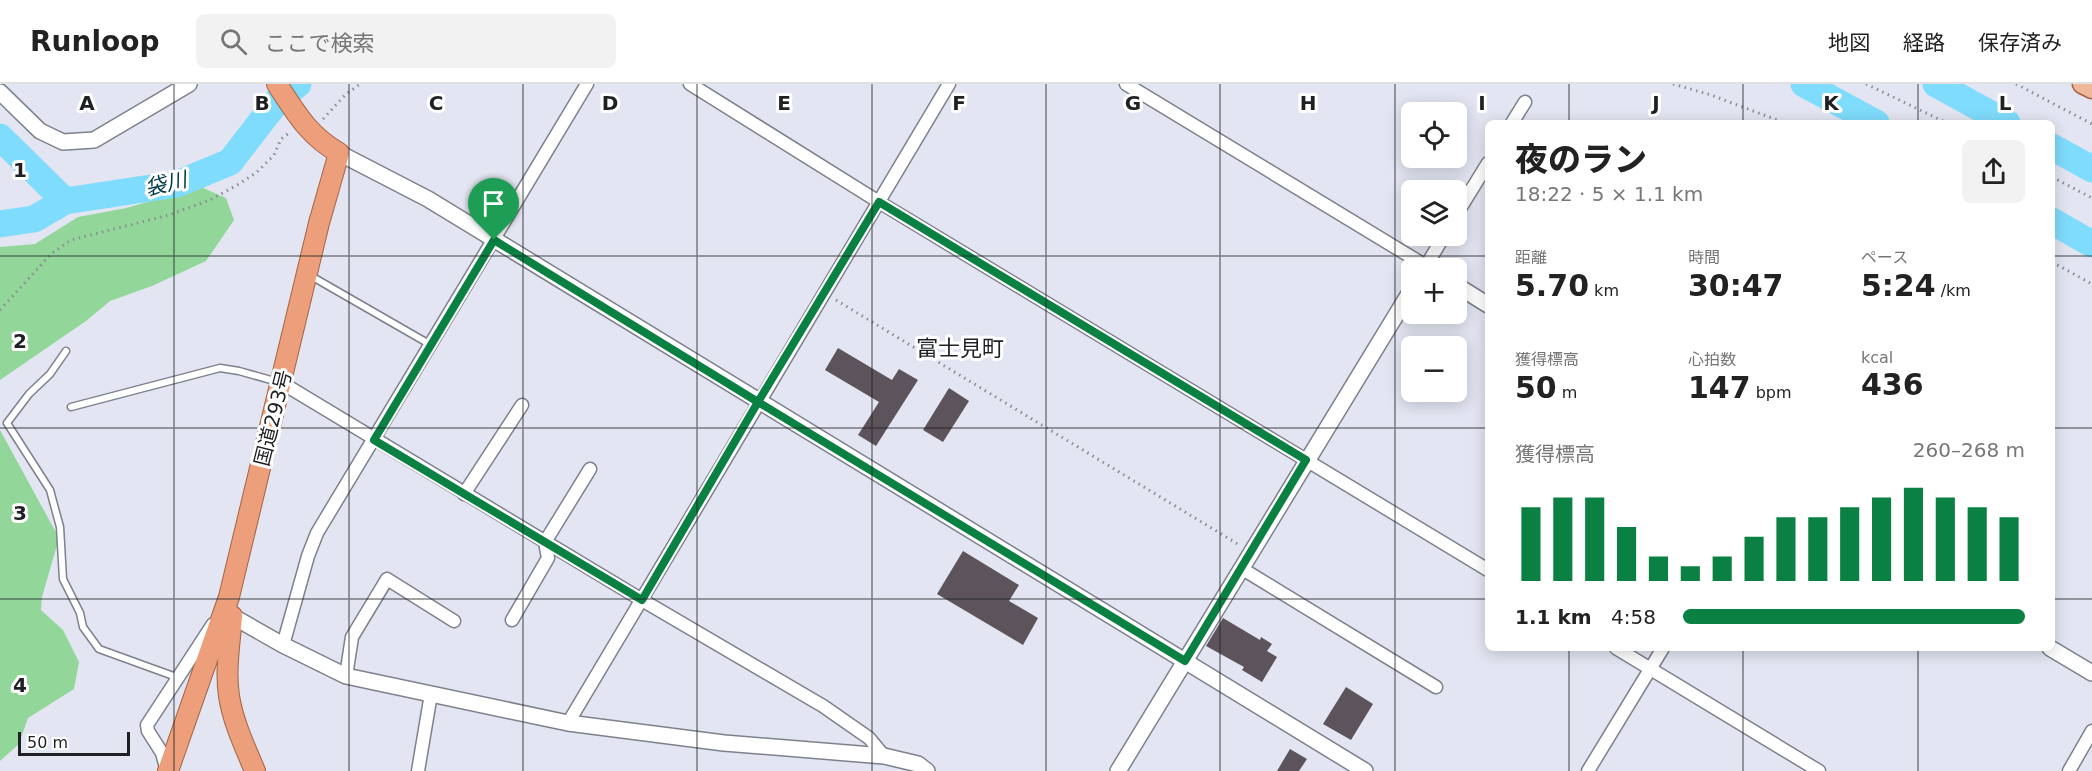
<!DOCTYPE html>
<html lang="ja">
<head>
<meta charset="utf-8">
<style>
  body { margin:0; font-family:"DejaVu Sans","Noto Sans JP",sans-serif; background:#f2f2f2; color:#222; height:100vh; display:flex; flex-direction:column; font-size:22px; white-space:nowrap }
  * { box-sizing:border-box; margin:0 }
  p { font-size:20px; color:#767676 }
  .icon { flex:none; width:33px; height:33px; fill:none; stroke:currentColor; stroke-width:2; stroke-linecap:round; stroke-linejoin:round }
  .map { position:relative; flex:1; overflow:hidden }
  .drawer { position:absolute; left:1485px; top:36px; width:570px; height:531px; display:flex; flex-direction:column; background:#fff; border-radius:9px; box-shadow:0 3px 15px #0003 }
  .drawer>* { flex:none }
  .controls { position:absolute; left:1401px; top:18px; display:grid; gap:12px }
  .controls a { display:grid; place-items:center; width:66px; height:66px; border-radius:9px; background:#fff; box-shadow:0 3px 15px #0003; font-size:30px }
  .scale { position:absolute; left:18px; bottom:15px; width:112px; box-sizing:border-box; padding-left:6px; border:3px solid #1f2024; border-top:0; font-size:16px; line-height:21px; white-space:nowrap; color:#1f2024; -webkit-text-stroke:4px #fff; paint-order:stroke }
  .pin { position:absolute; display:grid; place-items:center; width:51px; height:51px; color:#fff; margin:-62px -26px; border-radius:50% 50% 50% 0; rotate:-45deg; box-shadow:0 0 6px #0007 }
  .pin .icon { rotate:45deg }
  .round { display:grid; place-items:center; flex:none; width:63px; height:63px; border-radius:9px; background:#f2f2f2 }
  .summary { display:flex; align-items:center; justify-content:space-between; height:102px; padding:0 30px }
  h1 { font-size:33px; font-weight:800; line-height:45px }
  .figures { display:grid; grid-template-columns:repeat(3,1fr); gap:9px; height:102px; padding:6px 30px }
  .figures div { display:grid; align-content:center }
  .figures b { font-size:30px; font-weight:800 }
  .figures small { font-size:16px; font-weight:400 }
  .figures p { font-size:16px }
  .chart { height:168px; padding:12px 30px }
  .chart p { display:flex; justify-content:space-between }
  .chart svg { width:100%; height:108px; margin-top:6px; stroke:#0b8043; stroke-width:6 }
  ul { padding:0 30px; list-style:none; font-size:20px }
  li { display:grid; grid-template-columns:96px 72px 1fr; align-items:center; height:45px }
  li i { height:15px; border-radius:8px; background:#0b8043 }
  header { display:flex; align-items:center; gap:36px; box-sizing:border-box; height:84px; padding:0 30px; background:#fff; border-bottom:2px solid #e0e0e0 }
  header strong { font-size:28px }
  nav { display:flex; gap:33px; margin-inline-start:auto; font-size:21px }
  .search { width:420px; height:54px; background:#f2f2f2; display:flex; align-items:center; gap:15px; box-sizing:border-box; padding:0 21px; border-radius:9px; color:#767676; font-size:22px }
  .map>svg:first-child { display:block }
</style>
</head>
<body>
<header>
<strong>Runloop</strong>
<div class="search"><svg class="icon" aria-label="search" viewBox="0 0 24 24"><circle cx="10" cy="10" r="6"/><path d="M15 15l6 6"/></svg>ここで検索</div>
<nav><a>地図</a><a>経路</a><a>保存済み</a></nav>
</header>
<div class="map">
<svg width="2092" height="687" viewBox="0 0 2092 687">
  <rect width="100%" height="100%" fill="#e3e6f2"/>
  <g fill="#92d799">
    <polygon points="201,103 226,114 234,136 206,177 152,202 110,217 86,237 0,296 0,163 35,160 78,133 126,124"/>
    <polygon points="0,346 59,454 42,513 41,526 63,546 79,578 74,605 28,634 19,660 0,677"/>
  </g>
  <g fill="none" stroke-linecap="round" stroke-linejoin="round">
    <g stroke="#80dcfc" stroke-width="27">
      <polyline points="1804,0 1876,39"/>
      <polyline points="1936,0 2007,39"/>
      <polyline points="0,53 65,117"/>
      <polyline points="2052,63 2092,85"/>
      <polyline points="2052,137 2092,160"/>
      <polyline points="0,140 34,135 65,117 177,100 230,78 278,16 298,0"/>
    </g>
  </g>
  <g fill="#5d545b">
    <polygon points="838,264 892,296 899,285 918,296 876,362 858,351 879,318 825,286"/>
    <polygon points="949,304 969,317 943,358 923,346"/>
    <polygon points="963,467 1019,501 1009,517 1038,534 1023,561 937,510"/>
    <polygon points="1223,534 1260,556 1261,553 1272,560 1267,567 1277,573 1262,598 1242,586 1244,583 1206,562"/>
    <polygon points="1346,603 1373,620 1351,656 1323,640"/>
    <polygon points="1290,665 1307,675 1299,687 1277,687"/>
  </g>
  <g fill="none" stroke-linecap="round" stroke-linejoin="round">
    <defs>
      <g id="service">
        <polyline points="311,192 431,261"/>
        <polyline points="66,267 50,290 29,310 7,339 50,406 60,443 63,495 80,529 83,543 99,565 179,594"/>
        <polyline points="71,323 220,284 239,287 278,298"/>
      </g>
      <g id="minor">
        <polyline points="690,0 879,118 1488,486"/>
        <polyline points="1126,0 1426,182 1444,152"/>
        <polyline points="1512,39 1525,18"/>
        <polyline points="1456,131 1488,79"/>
        <polyline points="282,299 642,516 823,622 869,654 884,672"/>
        <polyline points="464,410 522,321"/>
        <polyline points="1241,484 1436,603"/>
        <polyline points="512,536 548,474 545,458 590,385"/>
        <polyline points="283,561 308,472 317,449 587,0"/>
        <polyline points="1616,564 1819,687"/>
        <polyline points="346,592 352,553 387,495 454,537"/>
        <polyline points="568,639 949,0"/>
        <polyline points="167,687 162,669 148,647 147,641 213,540"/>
        <polyline points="418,687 431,610"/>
        <polyline points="1588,687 1663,564"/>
        <polyline points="2069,687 2092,647"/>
      </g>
      <g id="tertiary">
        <polyline points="0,8 40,47 63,58 94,56 189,0"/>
        <polyline points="339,69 428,115 1365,687"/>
        <polyline points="1424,184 1426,182 1429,184"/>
        <polyline points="1456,201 1488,221"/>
        <polyline points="232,532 283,561 346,592 568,639 724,659 884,672 918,680 927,687"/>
        <polyline points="2050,564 2092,589"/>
        <polyline points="1118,687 1412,205"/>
      </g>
      <polyline id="primary" points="2082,0 2092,5"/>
      <g id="trunk">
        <path d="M232 532C230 558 225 586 229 612 233 638 245 663 255 687"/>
        <path d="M168 687 229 513 319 139 339 69C308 51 296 29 277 0"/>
      </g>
    </defs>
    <use href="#service" stroke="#7e818b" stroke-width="9"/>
    <use href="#minor" stroke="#7e818b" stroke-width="15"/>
    <use href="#tertiary" stroke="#7e818b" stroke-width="18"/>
    <use href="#primary" stroke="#a26346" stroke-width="21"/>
    <use href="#trunk" stroke="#a26346" stroke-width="22"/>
    <g stroke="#8c8e96" stroke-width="3" stroke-dasharray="1.5 4.5" stroke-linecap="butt">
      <polyline points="1673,0 1711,11 1785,39"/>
      <polyline points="1866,0 1947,39"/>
      <polyline points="2016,0 2092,40"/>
      <polyline points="323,35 345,11 360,0"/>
      <polyline points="2052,93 2092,114"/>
      <polyline points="2052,178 2092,200"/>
      <polyline points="836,216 1241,462"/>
      <polyline points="0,226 51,170 71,156 169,131 210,116 239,100 257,88 274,71 281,55 289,49"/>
    </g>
    <use href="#service" stroke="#fff" stroke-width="6"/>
    <use href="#minor" stroke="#fff" stroke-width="12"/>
    <use href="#tertiary" stroke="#fff" stroke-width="15"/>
    <use href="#primary" stroke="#f1b79b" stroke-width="18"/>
    <use href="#trunk" stroke="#ec9f7a" stroke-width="20"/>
  </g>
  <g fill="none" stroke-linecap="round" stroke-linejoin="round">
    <defs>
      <polyline id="route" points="494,156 374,356 642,516 758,318 1185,577 1306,376 879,118 758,318 494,156"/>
    </defs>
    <use href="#route" stroke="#fff" stroke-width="12"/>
    <use href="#route" stroke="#0b8043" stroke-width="8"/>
  </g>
  <path fill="none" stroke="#1f2024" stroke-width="1.5" stroke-opacity="0.55" d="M174 0V687M349 0V687M523 0V687M697 0V687M872 0V687M1046 0V687M1220 0V687M1395 0V687M1569 0V39M1743 0V39M1918 0V39M0 172H1488M2052 172H2092M0 344H1488M2052 344H2092M0 515H1488M2052 515H2092M1569 564V687M1743 564V687M1918 564V687"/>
  <g text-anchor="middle" stroke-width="6" stroke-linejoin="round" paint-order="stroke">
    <g font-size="20" fill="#1f2024" stroke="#fff">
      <text transform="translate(273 334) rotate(-76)" y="7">国道293号</text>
    </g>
    <g font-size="21" font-style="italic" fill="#003a49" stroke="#fff">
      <text transform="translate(166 100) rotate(-13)" y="7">袋川</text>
    </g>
    <g font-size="22" fill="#1f2024" stroke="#fff">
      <text x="960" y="272">富士見町</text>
    </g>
  </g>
  <g font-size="20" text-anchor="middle" font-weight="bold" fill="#1f2024" stroke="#fff" stroke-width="6" stroke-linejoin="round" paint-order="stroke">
    <text x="87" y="26">A</text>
    <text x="262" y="26">B</text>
    <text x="436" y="26">C</text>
    <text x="610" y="26">D</text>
    <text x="784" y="26">E</text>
    <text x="959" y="26">F</text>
    <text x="1133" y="26">G</text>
    <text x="1308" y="26">H</text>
    <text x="1482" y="26">I</text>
    <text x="1656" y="26">J</text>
    <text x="1831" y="26">K</text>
    <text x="2005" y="26">L</text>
    <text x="20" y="93">1</text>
    <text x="20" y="264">2</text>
    <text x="20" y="436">3</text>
    <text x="20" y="608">4</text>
  </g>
</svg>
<div class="controls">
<a><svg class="icon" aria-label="locate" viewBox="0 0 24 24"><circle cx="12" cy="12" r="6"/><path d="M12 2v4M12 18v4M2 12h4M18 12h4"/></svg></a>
<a><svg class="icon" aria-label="layers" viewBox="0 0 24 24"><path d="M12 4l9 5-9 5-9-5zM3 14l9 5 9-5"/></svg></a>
<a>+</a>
<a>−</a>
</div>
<div class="scale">50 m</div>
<div class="pin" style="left:494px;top:156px;background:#1e9e55"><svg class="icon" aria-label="arrive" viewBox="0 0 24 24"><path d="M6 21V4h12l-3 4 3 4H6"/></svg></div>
<section class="drawer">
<div class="summary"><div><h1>夜のラン</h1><p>18:22 · 5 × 1.1 km</p></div><a class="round"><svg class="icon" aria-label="share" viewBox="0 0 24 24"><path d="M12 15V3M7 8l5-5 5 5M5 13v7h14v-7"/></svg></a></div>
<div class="figures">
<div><p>距離</p><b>5.70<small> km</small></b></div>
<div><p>時間</p><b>30:47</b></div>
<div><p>ペース</p><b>5:24<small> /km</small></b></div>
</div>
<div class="figures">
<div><p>獲得標高</p><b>50<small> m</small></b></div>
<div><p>心拍数</p><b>147<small> bpm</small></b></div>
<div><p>kcal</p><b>436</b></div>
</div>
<div class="chart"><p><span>獲得標高</span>260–268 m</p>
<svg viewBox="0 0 160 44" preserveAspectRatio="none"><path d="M5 44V14M15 44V10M25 44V10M35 44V22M45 44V34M55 44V38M65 44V34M75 44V26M85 44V18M95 44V18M105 44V14M115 44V10M125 44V6M135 44V10M145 44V14M155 44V18"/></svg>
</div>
<ul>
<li><b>1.1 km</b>4:58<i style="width:100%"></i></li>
</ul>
</section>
</div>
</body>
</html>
